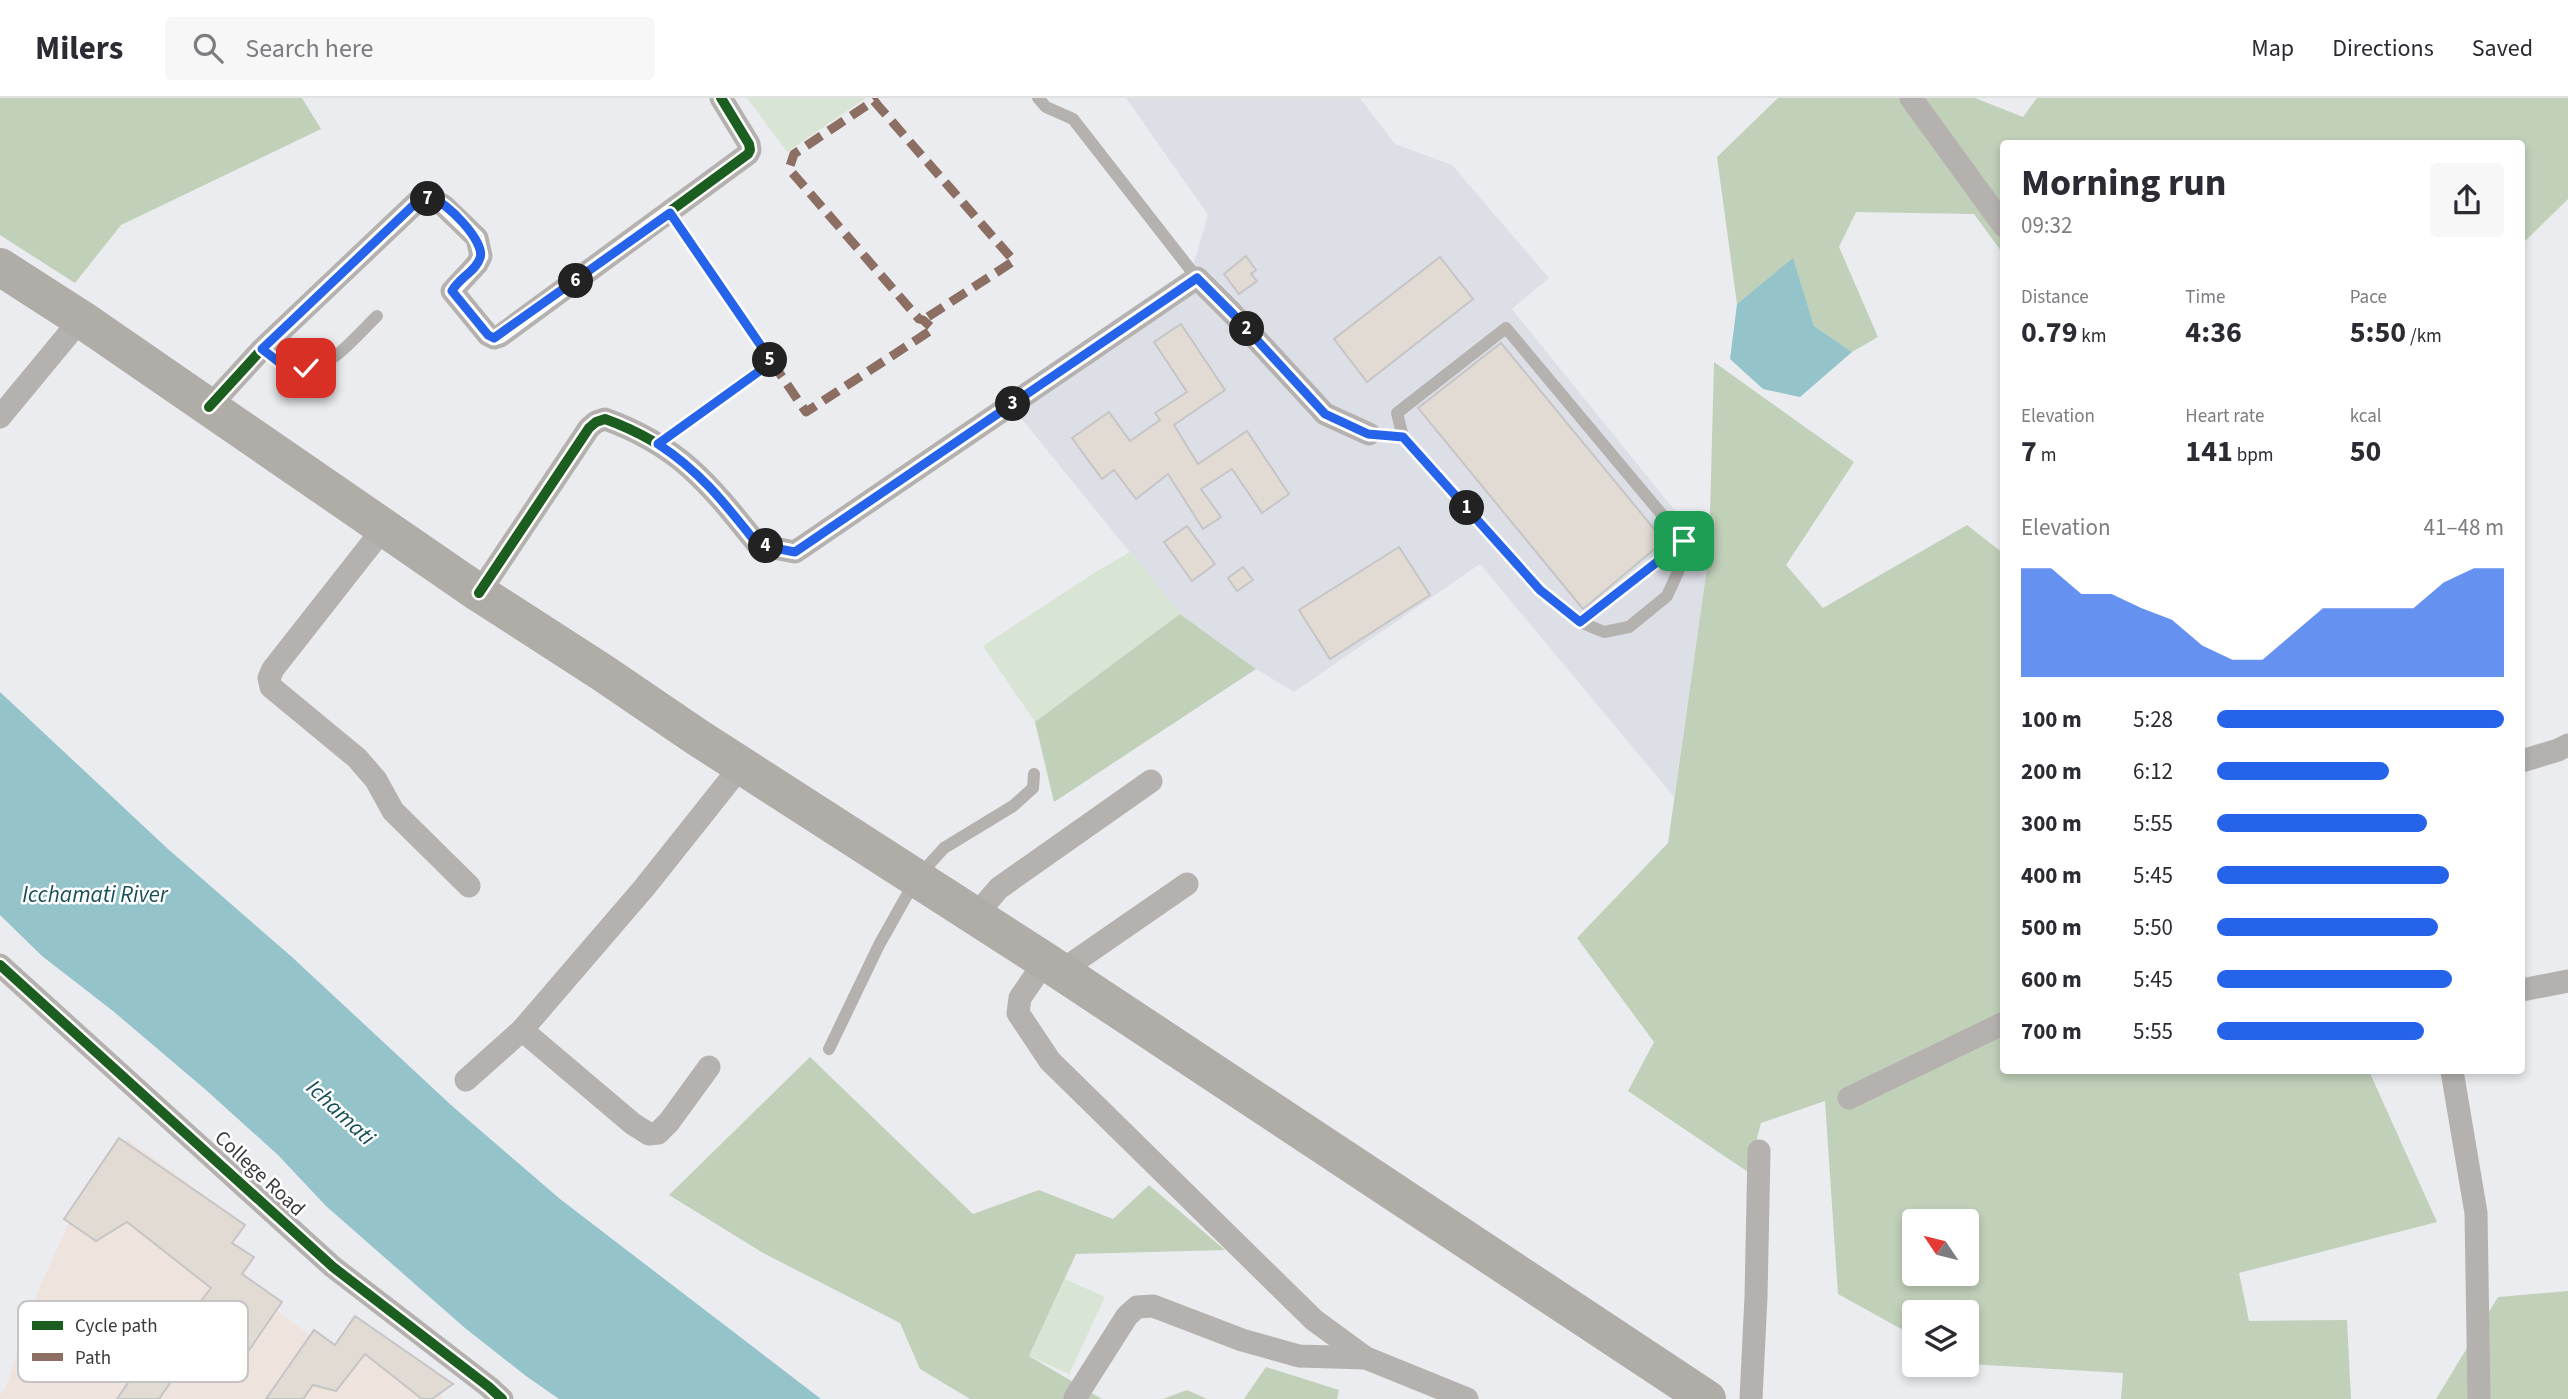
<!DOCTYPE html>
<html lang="en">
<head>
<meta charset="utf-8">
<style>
  body { margin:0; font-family:"Source Sans 3",sans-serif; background:#f7f7f7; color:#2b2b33; height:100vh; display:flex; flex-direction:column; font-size:26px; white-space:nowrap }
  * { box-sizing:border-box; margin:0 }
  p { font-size:23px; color:#7c7c81 }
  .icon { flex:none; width:38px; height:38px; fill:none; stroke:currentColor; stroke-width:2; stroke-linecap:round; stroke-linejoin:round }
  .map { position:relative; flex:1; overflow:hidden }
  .sheet { position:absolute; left:2000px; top:42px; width:525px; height:934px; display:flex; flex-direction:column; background:#fff; border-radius:7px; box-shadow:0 4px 10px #0003 }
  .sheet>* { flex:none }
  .needle { width:46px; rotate:305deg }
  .controls { position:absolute; left:1902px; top:1111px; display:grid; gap:14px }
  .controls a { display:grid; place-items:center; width:77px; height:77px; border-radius:7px; background:#fff; box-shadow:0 4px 10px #0003; font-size:35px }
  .pin { position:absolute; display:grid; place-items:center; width:60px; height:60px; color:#fff; margin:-30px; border-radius:14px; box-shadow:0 4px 10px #0006 }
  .km { position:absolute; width:35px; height:35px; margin:-18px; border-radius:50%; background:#222; color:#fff; font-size:19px; line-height:35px; text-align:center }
  .round { display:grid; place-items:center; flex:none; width:74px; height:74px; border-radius:7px; background:#f7f7f7 }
  .overview { display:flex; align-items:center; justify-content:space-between; height:119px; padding:0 21px }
  h1 { font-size:38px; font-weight:700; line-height:52px }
  .stats { display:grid; grid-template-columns:repeat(3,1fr); gap:10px; height:119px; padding:7px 21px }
  .stats div { display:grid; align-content:center }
  .stats b { font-size:30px; font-weight:700 }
  .stats small { font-size:19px; font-weight:400 }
  .stats p { font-size:19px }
  .chart { height:196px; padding:14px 21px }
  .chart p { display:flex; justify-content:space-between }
  .chart svg { width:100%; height:126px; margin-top:7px; fill:#2563eb; opacity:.7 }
  ul { padding:0 21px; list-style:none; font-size:23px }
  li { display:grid; grid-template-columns:112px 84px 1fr; align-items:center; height:52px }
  li i { height:18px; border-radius:9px; background:#2563eb }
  header { display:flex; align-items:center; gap:42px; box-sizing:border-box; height:98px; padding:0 35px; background:#fff; border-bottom:2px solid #e1e1e2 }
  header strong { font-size:33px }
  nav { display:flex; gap:38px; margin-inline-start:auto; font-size:24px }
  .search { width:490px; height:63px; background:#f7f7f7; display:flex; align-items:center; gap:18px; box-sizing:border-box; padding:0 24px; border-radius:7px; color:#7c7c81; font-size:26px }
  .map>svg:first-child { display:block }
</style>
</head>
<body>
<header>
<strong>Milers</strong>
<div class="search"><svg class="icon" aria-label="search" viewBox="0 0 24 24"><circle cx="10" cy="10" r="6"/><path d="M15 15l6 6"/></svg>Search here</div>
<nav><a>Map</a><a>Directions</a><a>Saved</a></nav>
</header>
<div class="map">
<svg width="2568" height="1301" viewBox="0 0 2568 1301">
  <rect width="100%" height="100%" fill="#ebecef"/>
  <polygon fill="#dddfe7" points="1126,0 1360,0 1395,46 1452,67 1549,180 1512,211 1709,455 1674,699 1480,466 1294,594 1256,571 1180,516 1003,298 1193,168 1208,117"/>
  <polygon fill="#efe3de" points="127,1041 241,1124 227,1146 238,1158 255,1196 332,1254 352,1228 443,1299 442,1301 0,1301 0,1297 6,1289 40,1188 78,1105"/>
  <g fill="#d9e5d4">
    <polygon points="747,0 866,0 787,54"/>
    <polygon points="1130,454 1180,516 1035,624 983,548 1094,475"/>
    <polygon points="1065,1181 1105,1199 1069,1276 1029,1258"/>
  </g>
  <g fill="#c1d0b9" fill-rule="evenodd">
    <polygon points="0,0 302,0 321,31 121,127 75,185 0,137"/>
    <polygon points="1778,0 1975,0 2023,19 2037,0 2568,0 2568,101 2522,146 2522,46 2004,46 2004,157 1974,116 1856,114 1839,149 1878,239 1852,254 1814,228 1793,161 1737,206 1717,59"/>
    <path d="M1714 264 1854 364 1786 467 1823 510 1967 427 2004 456V973H2369L2437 1124 2239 1175 2249 1223 2347 1222 2351 1301H2121L2123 1275 1967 1266V1214H1914V1238L1838 1196 1825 1003 1761 1025 1748 1074 1628 993 1654 944 1577 840 1668 745 1709 455ZM1914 1124H1967V1176H1914Z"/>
    <polygon points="1180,516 1256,571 1054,704 1035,624"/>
    <polygon points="810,959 973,1116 1039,1092 1113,1121 1149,1087 1225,1152 1076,1156 1029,1258 1102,1301 970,1301 920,1271 900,1225 765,1156 669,1097"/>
    <polygon points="2568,1193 2568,1301 2436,1301 2498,1199"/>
    <polygon points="1266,1269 1339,1292 1337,1301 1244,1301"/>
    <polygon points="1187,1292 1207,1301 1163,1301"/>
  </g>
  <g fill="#94c3ca">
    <polygon points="1793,160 1814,228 1852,254 1800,299 1763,291 1730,261 1737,206"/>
    <polygon points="0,594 168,751 293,860 451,1007 560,1101 821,1301 559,1301 526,1278 465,1230 326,1108 278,1057 206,992 113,913 42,858 0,817"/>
  </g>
  <g fill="#e1dbd4" stroke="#c6c5c6" stroke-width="2">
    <polygon points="1246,158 1256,172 1251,176 1257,183 1239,196 1224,176"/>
    <polygon points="1440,159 1473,201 1367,284 1334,241"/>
    <polygon points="1181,226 1225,292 1174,327 1198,366 1247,333 1289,396 1262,415 1232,371 1201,391 1221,419 1203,431 1168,376 1136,401 1114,372 1102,381 1072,340 1109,314 1130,343 1160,322 1155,315 1187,294 1154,244"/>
    <polygon points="1501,245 1664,443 1583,511 1418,310"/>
    <polygon points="1187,428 1215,466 1192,483 1164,444"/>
    <polygon points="1399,449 1430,497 1330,561 1299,512"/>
    <polygon points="1243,469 1253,482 1237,493 1228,480"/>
    <polygon points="119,1040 245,1127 232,1145 254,1159 242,1176 282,1204 247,1255 209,1229 159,1301 117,1301 151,1251 161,1254 211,1190 127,1124 96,1143 64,1121"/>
    <polygon points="355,1218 453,1286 432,1301 422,1301 365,1256 336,1293 313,1287 303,1301 266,1301 314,1232 335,1247"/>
  </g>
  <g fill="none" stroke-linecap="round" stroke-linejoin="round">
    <g stroke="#b5b1ae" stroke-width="12">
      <polyline points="1038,0 1046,9 1073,21 1197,180"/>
      <path d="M262 251C317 291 337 257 377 218"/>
      <polyline points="1369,336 1403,339 1540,492 1580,524 1684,443 1506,230 1397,315 1403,339"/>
      <polyline points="658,346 772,264 670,115"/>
      <polyline points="1580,524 1604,534 1629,529 1667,498 1678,474 1684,443"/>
      <polyline points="829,951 879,847 916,781 944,750 1013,708 1033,690 1034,676"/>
    </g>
    <g stroke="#b5b1ae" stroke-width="23">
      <polyline points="1911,0 2004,128"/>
      <polyline points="209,309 262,251 420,101 431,100 444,108 477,140 481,158 477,166 452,193 488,237 494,240 500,238 748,56 750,52 749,46 721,0"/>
      <polyline points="0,319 81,221"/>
      <polyline points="383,431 273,571 269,580 271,589 357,660 376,682 393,713 469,788"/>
      <path d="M479 495 589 330 596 324 605 321C680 348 710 387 758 447L795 454 1197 180 1233 216 1325 316 1369 336"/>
      <polyline points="2522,663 2558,652 2568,647"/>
      <polyline points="974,819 999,790 1151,683"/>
      <polyline points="1045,863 1020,900 1018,915 1050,963 1314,1222 1366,1260 1467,1301"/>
      <polyline points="0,867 333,1169 489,1289 502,1301"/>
      <polyline points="1061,873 1187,786"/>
      <polyline points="2522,892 2568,883"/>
      <polyline points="522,932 633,1026 649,1036 658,1035 669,1024 709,969"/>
      <polyline points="2452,973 2476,1115 2479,1301"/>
      <polyline points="466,982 522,932 644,790 741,668"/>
      <polyline points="1849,1000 2004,925"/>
      <polyline points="1075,1300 1127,1218 1137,1209 1153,1208 1242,1242 1299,1258 1366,1260"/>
      <polyline points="1751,1301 1756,1199 1759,1053"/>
    </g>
    <polyline stroke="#b0ada8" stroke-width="38" points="0,169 81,221 479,495 603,575 697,639 1045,863 1707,1301"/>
    <g stroke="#8d6e63" stroke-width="9" stroke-dasharray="18 9" stroke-linecap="butt">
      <polyline points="874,3 1014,163 923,222"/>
      <polyline points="772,264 806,314 933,231 923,222 919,221 789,71 794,56 878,0"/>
    </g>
    <defs>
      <g id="cycleway">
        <polyline points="209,309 262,251 420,101 431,100 444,108 477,140 481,158 477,166 452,193 488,237 494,240 500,238 748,56 750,52 749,46 721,0"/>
        <path d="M479 495 589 330 596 324 605 321C680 348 710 387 758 447L795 454 1197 180 1233 216 1325 316 1369 336"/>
        <polyline points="0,867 333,1169 489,1289 502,1301"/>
      </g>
    </defs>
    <use href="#cycleway" stroke="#fff" stroke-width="15"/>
    <use href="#cycleway" stroke="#1b5e20" stroke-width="10"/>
  </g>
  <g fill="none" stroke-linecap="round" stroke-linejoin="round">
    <defs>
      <path id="route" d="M306 270 280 265 262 251 420 101C424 101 427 99 431 100 446 103 486 144 480 160 476 173 459 180 452 193L488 237 494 240 670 115 772 264 658 346C701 374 726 407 758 447L795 454 1197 180 1233 216 1325 316 1368 336 1403 339 1540 492 1580 524 1684 443"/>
    </defs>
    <use href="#route" stroke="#fff" stroke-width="14"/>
    <use href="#route" stroke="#2563eb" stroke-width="9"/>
  </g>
  <g text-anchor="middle" stroke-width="5" stroke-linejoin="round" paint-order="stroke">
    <g font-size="21" fill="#3b3b3d" stroke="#fff">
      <text transform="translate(260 1075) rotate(43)" y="7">College Road</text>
    </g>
    <g font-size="23" font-style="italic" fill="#165057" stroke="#fff">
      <text x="95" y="804">Icchamati River</text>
      <text transform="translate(341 1014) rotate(43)" y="8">Ichamati</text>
    </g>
  </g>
  <rect x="18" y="1203" width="230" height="81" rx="10" fill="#fff" stroke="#c4c4c5" stroke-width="2"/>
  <rect x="32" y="1223" width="31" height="9" fill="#1b5e20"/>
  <rect x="32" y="1255" width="31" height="8" fill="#8d6e63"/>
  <g font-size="19" fill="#3b3b3d">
    <text x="75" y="1234">Cycle path</text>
    <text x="75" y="1266">Path</text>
  </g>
</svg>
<div class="controls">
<a><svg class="needle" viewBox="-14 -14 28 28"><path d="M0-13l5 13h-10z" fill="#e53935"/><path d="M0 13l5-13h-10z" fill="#7c7c81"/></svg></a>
<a><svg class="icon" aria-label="layers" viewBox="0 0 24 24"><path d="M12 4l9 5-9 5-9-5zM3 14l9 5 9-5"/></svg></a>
</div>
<div class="pin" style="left:1684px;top:443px;background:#1e9e55"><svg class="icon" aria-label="arrive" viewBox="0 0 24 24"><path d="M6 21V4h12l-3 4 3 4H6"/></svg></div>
<div class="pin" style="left:306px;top:270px;background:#d93025"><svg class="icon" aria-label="check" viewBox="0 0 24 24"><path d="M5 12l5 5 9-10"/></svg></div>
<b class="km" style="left:1467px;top:410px">1</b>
<b class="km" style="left:1247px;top:231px">2</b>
<b class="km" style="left:1013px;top:306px">3</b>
<b class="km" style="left:766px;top:448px">4</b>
<b class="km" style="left:770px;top:262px">5</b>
<b class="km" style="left:576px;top:183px">6</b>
<b class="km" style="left:428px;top:101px">7</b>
<section class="sheet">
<div class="overview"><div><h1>Morning run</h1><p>09:32</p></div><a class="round"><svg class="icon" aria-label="share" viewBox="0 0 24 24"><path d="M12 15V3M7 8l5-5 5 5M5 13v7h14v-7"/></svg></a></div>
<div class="stats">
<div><p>Distance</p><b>0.79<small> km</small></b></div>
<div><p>Time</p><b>4:36</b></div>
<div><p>Pace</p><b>5:50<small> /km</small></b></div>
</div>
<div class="stats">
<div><p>Elevation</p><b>7<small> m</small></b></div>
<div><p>Heart rate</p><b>141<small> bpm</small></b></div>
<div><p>kcal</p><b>50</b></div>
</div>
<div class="chart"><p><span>Elevation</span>41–48 m</p>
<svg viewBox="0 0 160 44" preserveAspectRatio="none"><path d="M0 44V6L10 6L20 15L30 15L40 20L50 24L60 33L70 38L80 38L90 29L100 20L110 20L120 20L130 20L140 11L150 6L160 6V44z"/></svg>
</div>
<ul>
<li><b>100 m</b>5:28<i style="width:100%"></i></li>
<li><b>200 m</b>6:12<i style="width:60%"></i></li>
<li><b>300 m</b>5:55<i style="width:73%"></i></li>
<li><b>400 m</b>5:45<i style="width:81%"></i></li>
<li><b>500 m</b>5:50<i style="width:77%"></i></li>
<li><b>600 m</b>5:45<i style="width:82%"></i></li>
<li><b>700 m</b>5:55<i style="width:72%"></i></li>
</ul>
</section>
</div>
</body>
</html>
